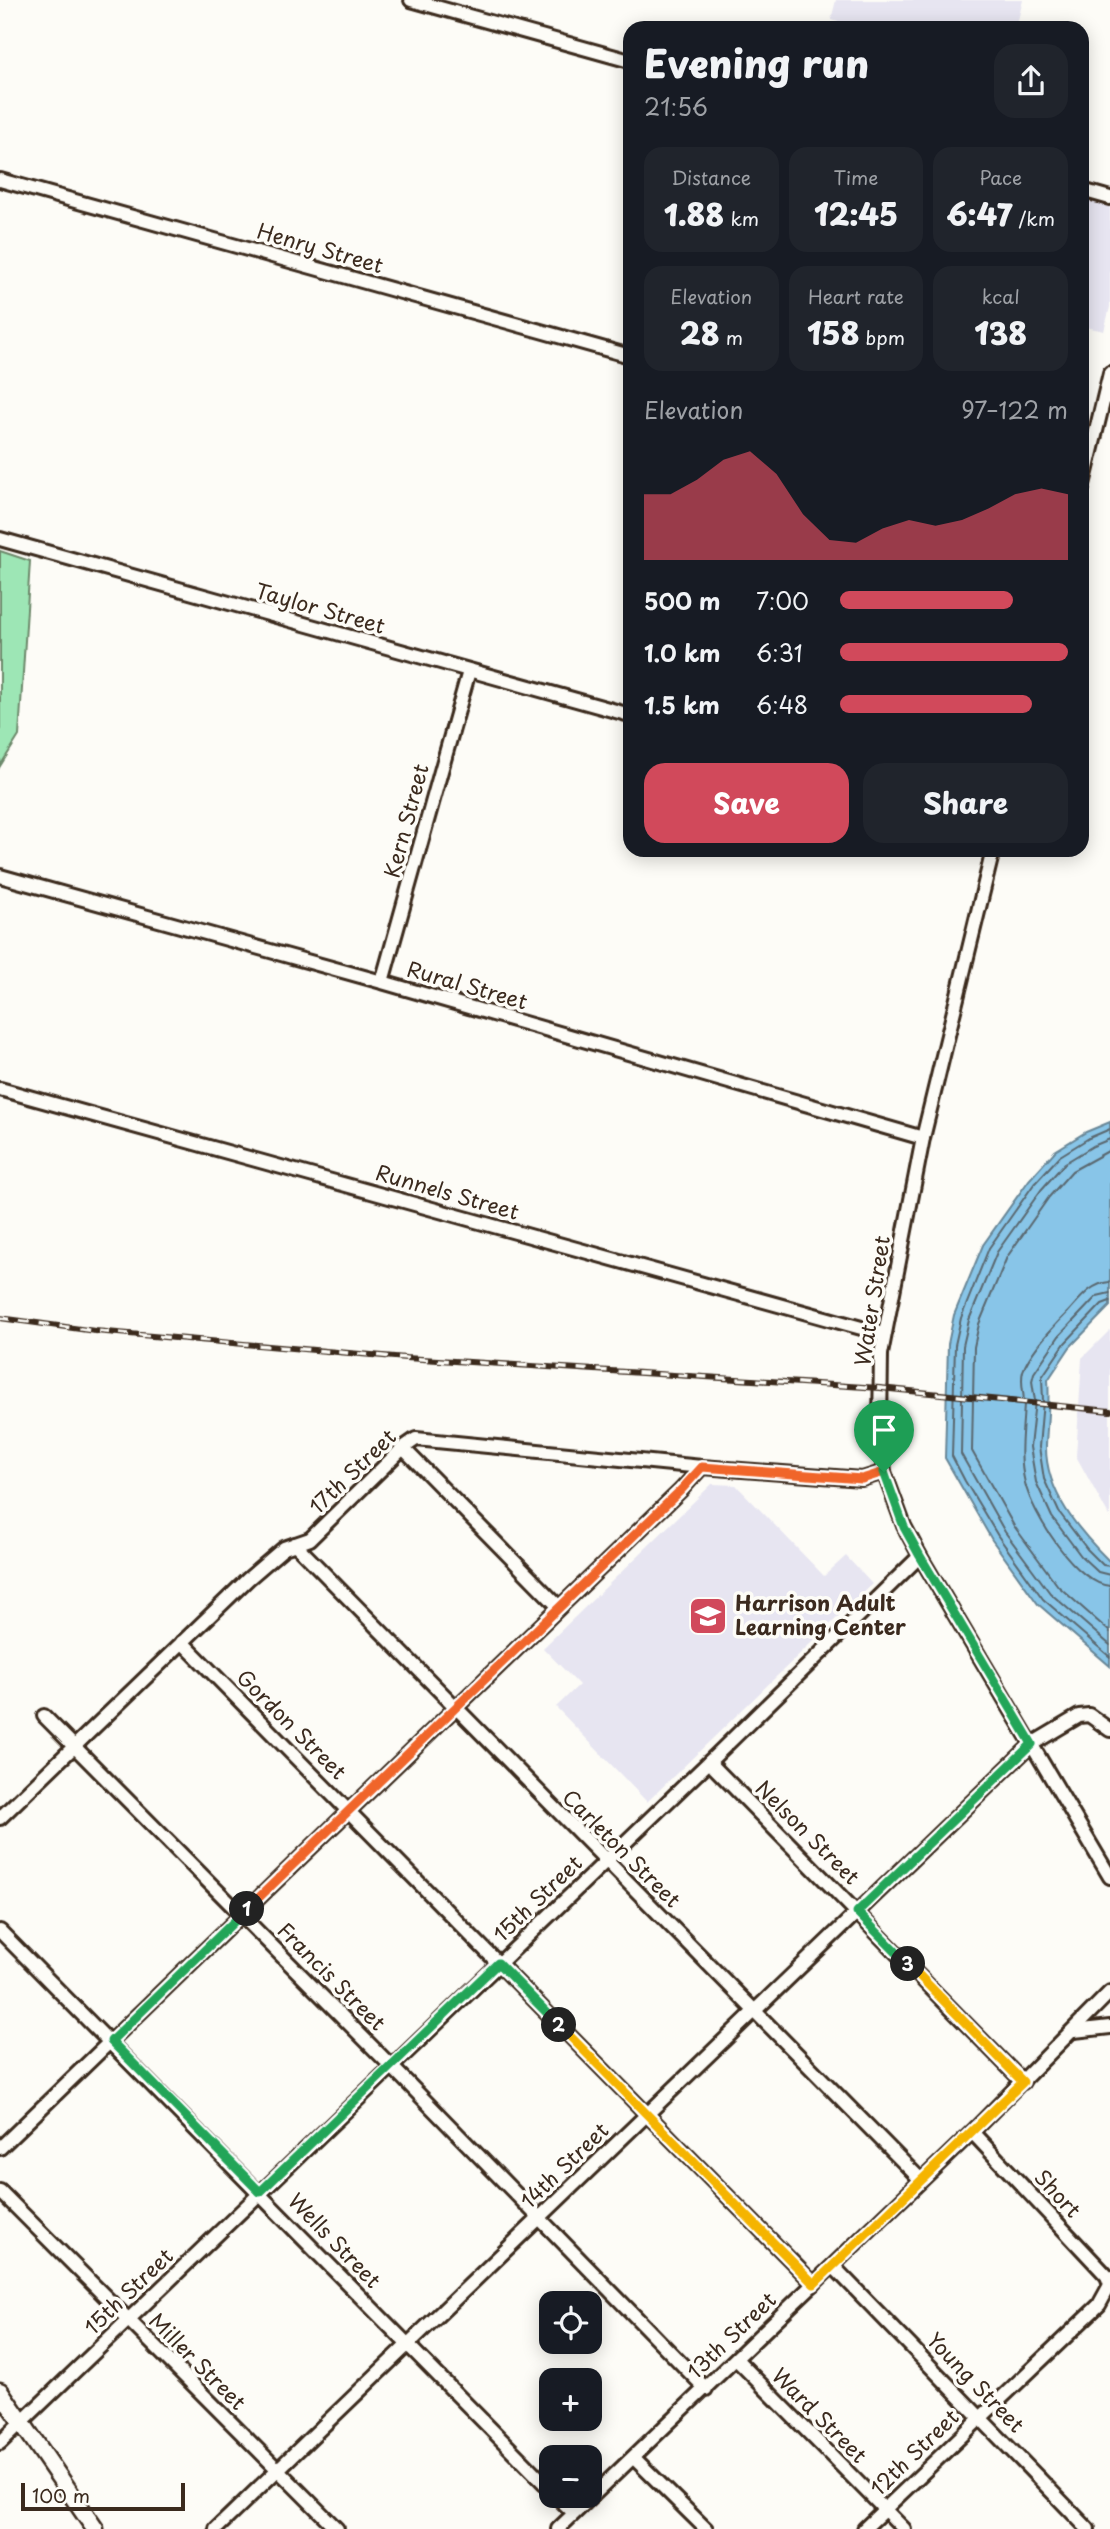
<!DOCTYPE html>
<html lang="en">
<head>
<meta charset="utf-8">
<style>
  body { margin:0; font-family:"Playpen Sans",sans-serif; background:#20242c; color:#f1f3f6; height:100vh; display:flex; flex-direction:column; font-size:26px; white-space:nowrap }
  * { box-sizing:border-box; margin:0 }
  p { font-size:23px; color:#9ea1a6 }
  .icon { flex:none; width:38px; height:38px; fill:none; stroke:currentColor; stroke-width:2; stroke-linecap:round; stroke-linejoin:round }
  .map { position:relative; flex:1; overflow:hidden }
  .side { position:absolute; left:623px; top:21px; width:466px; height:836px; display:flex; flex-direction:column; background:#171b24; border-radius:21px; box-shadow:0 4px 18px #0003 }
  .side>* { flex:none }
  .controls { position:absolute; left:539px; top:2291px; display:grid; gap:14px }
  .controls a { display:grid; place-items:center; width:63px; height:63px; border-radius:14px; background:#171b24; box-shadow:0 4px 18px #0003; font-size:35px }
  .scale { position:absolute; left:21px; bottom:18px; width:164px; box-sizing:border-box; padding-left:7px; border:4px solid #3b2a1e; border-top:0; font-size:19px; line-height:24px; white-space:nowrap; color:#3b2a1e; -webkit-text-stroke:5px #fdfcf7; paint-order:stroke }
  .pin { position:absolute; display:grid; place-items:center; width:60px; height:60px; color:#fff; margin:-72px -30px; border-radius:50% 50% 50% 0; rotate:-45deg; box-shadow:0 0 7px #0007 }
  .pin .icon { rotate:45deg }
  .km { position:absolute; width:35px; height:35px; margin:-18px; border-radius:50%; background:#222; color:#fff; font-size:19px; line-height:35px; text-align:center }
  .round { display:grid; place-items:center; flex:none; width:74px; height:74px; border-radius:21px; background:#20242c }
  .summary { display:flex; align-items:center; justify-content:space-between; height:119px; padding:0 21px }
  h1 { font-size:38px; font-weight:800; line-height:52px }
  .metrics { display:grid; grid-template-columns:repeat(3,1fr); gap:10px; height:119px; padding:7px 21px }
  .metrics div { display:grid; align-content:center; border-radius:18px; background:#20242c; text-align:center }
  .metrics b { font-size:30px; font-weight:800 }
  .metrics small { font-size:19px; font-weight:400 }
  .metrics p { font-size:19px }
  .chart { height:196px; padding:14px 21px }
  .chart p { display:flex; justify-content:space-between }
  .chart svg { width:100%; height:126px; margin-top:7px; fill:#d1495b; opacity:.7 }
  .action { display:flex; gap:14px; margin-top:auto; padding:14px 21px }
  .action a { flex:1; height:80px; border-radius:21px; background:#d1495b; color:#fff; font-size:28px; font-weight:800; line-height:80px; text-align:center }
  .action a+a { background:#20242c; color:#f1f3f6 }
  ul { padding:0 21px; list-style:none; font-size:23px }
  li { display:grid; grid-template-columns:112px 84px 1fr; align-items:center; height:52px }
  li i { height:18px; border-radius:9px; background:#d1495b }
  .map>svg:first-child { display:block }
</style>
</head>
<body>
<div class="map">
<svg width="1110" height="2529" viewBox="0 0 1110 2529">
  <rect width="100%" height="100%" fill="#fdfcf7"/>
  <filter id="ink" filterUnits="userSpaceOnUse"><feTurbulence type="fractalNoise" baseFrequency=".0143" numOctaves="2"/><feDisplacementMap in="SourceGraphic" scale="14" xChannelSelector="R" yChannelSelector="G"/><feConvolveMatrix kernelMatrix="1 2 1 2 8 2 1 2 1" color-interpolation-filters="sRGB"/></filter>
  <g filter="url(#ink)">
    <g fill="#e7e5f1">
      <polygon points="836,0 1023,0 1016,28 861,28 831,20"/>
      <polygon points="1082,199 1110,207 1110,307 1104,331 1082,326"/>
      <polygon points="1110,1330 1110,1518 1076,1456 1082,1358"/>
      <polygon points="712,1484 736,1485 824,1576 846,1556 872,1584 647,1802 556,1707 579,1685 543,1648"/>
    </g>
    <polygon fill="#9de6b5" stroke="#6c886a" stroke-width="2" points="0,551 30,561 19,736 0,766"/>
    <path fill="#88c5e8" stroke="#698797" stroke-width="2" d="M1110 1122V1306L1070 1347 1048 1380C1050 1402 1047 1423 1046 1445 1045 1492 1079 1531 1110 1562V1666L1038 1604 992 1540 945 1458 948 1344 954 1315 983 1245 1029 1180 1055 1151 1086 1132Z"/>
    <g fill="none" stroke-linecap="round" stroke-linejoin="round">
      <g stroke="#5a686f" stroke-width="2">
        <polyline points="1110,1129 1089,1138 1060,1156 1034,1184 989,1248 961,1318 955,1345 952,1456 965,1481 998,1536 1043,1599 1110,1657"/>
        <polyline points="1110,1139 1093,1146 1065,1163 1041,1190 997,1252 969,1320 963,1346 961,1454 1005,1532 1050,1593 1110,1645"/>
        <polyline points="1110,1150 1072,1171 1049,1197 1007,1257 979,1324 974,1347 972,1451 1014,1526 1058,1586 1110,1632"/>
        <path d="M1110 1282C1091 1283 1080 1299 1068 1312 1053 1327 1030 1351 1023 1371 1020 1382 1024 1392 1024 1403 1023 1431 1018 1455 1025 1483 1032 1513 1076 1584 1110 1586"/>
        <polyline points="1110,1293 1097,1296 1059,1336 1034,1373 1032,1381 1035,1401 1030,1447 1036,1482 1052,1517 1081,1556 1098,1572 1110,1575"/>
        <polyline points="1110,1301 1102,1304 1065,1343 1042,1377 1043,1401 1039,1447 1044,1479 1059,1512 1087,1549 1103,1565 1110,1566"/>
      </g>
      <defs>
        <g id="minor">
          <polyline points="411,0 630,61"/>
          <polyline points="0,180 630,356"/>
          <polyline points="1082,190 1110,198"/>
          <polyline points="1082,489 1110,373"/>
          <polyline points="0,539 630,715"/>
          <polyline points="993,850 923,1138 881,1354 880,1429 884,1472 904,1526 920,1556 1110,1877"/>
          <polyline points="0,876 382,982 923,1138"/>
          <polyline points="382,982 469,671"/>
          <polyline points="0,1089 883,1334"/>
          <polyline points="403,1448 559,1607"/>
          <polyline points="295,1544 921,2180"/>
          <polyline points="182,1642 814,2284"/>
          <polyline points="44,1716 401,2076 706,2389"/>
          <polyline points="709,1762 1023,2082"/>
          <polyline points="0,1818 248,1579 284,1548 310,1539 403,1448 416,1439 702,1467 862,1479 884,1472"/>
          <polyline points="0,1931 551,2490"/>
          <polyline points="1074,2031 1110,2027"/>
          <polyline points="972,2132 1107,2276 1110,2284"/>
          <polyline points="0,2148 681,1490 702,1467"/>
          <polyline points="0,2191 337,2529"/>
          <polyline points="833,2266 1088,2529"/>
          <polyline points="737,2360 904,2529"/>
          <polyline points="0,2443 709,1762 920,1556"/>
          <polyline points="634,2458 706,2529"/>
          <polyline points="556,2496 574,2513"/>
          <polyline points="216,2529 1032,1744 1079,1716 1089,1715 1110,1730"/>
          <polyline points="558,2529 972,2132 1110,1992"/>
          <polyline points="864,2529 1099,2305 1110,2285"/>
        </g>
        <polyline id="major" points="0,2391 95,2529"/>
      </defs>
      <use href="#minor" stroke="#3b2a1e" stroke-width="18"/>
      <use href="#major" stroke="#3b2a1e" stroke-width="21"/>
      <use href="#minor" stroke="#fdfcf7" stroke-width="12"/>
      <use href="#major" stroke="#fdfcf7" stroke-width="16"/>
      <defs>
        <polyline id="rail" points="0,1318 95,1331 406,1358 880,1388 1110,1411"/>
      </defs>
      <use href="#rail" stroke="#3b2a1e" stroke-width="6"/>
      <use href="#rail" stroke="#fdfcf7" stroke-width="3.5" stroke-dasharray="10" stroke-linecap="butt"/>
    </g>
  </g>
  <g fill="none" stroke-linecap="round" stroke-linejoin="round" filter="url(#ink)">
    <defs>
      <polyline id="split-1" points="247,1909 681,1490 702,1467 862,1479 884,1472"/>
      <polyline id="split-2" points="247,1909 111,2041 260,2192 498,1963 559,2025"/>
      <polyline id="split-3" points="559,2025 814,2284 1023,2082 908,1964"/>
      <polyline id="split-4" points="884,1472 904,1527 920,1556 1032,1744 857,1912 908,1964"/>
    </defs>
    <use href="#split-1" stroke="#fff" stroke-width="14"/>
    <use href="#split-2" stroke="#fff" stroke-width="14"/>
    <use href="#split-3" stroke="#fff" stroke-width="14"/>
    <use href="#split-4" stroke="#fff" stroke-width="14"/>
    <use href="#split-1" stroke="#f0652b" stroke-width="9"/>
    <use href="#split-2" stroke="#22a559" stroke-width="9"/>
    <use href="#split-3" stroke="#f5b400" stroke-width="9"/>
    <use href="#split-4" stroke="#22a559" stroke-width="9"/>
  </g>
  <defs>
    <symbol id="school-square" viewBox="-11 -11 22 22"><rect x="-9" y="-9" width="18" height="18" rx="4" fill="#d1495b" stroke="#fdfcf7"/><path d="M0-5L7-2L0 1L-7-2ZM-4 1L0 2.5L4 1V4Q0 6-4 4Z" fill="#fff"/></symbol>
  </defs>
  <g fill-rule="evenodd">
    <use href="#school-square" x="686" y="1594" width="44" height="44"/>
  </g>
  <g text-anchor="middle" stroke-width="7" stroke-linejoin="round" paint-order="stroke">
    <g font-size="21" fill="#3b2a1e" stroke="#fdfcf7">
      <text transform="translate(320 249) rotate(16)" y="7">Henry Street</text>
      <text transform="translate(320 609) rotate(16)" y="7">Taylor Street</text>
      <text transform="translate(407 821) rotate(-75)" y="7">Kern Street</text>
      <text transform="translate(467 986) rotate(16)" y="7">Rural Street</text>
      <text transform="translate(447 1193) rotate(16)" y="7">Runnels Street</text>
      <text transform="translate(873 1301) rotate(-81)" y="7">Water Street</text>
      <text transform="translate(353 1472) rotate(-44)" y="7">17th Street</text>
      <text transform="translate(291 1725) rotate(45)" y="7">Gordon Street</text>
      <text transform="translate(807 1833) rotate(45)" y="7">Nelson Street</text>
      <text transform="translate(621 1849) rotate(45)" y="7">Carleton Street</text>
      <text transform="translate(538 1899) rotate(-44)" y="7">15th Street</text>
      <text transform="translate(331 1977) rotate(45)" y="7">Francis Street</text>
      <text transform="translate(565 2166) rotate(-44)" y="7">14th Street</text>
      <text transform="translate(1057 2194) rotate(47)" y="7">Short</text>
      <text transform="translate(334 2241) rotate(46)" y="7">Wells Street</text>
      <text transform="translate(129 2292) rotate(-44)" y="7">15th Street</text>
      <text transform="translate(732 2336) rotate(-44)" y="7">13th Street</text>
      <text transform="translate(197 2362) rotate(45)" y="7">Miller Street</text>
      <text transform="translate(975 2383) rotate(46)" y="7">Young Street</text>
      <text transform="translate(819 2416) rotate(45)" y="7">Ward Street</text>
      <text transform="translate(915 2453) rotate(-44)" y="7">12th Street</text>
    </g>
    <g font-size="21" font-weight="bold" fill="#3b2a1e" stroke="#fdfcf7" text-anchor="start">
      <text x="735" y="1611">Harrison Adult<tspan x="735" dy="24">Learning Center</tspan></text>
    </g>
  </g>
</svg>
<div class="controls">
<a><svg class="icon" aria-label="locate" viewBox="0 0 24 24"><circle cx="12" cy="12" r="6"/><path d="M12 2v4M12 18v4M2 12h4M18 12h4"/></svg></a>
<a>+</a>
<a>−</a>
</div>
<div class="scale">100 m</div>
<div class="pin" style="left:884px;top:1472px;background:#1e9e55"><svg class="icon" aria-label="arrive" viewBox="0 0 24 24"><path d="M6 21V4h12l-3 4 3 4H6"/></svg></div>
<b class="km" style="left:247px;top:1909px">1</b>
<b class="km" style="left:559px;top:2025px">2</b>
<b class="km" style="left:908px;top:1964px">3</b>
<section class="side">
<div class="summary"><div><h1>Evening run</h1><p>21:56</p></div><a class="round"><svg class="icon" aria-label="share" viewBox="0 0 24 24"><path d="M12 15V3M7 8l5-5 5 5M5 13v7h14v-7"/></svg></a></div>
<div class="metrics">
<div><p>Distance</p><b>1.88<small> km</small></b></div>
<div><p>Time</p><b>12:45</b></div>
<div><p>Pace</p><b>6:47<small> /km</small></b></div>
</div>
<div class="metrics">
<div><p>Elevation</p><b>28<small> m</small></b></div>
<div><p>Heart rate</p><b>158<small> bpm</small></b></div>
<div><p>kcal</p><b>138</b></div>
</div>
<div class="chart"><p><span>Elevation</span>97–122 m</p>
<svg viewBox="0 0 160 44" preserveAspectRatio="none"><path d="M0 44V21L10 21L20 16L30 9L40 6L50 14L60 28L70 37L80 38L90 33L100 30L110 32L120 30L130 26L140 21L150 19L160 21V44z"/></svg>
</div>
<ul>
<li><b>500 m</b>7:00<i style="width:76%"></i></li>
<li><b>1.0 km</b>6:31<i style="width:100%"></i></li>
<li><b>1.5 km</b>6:48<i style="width:84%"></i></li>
</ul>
<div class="action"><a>Save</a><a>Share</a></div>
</section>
</div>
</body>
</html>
